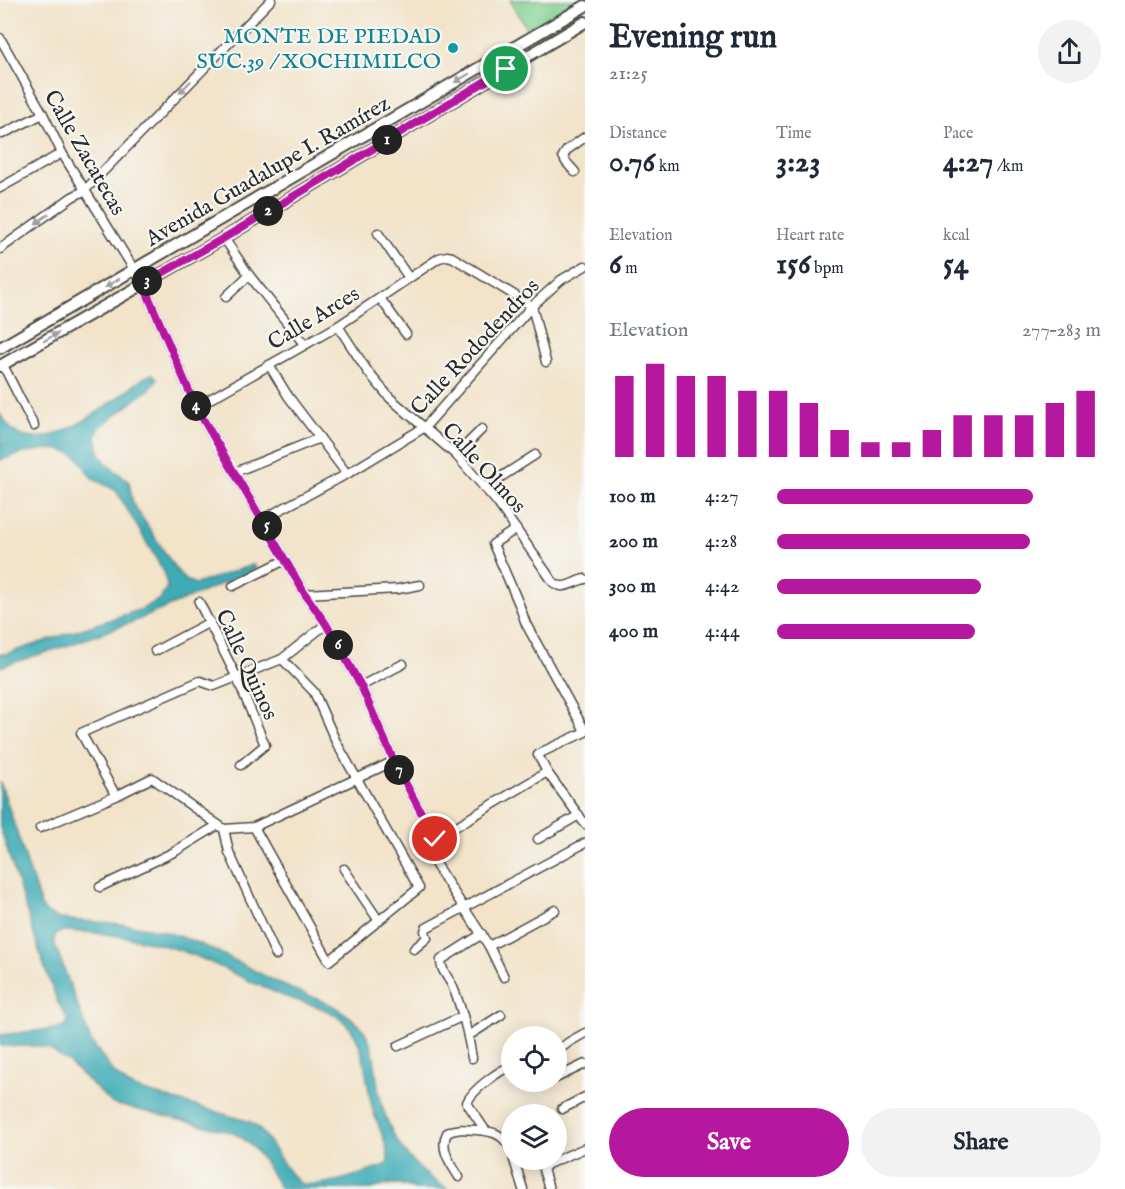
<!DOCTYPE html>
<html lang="en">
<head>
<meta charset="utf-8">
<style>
  body { margin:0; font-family:"IM FELL English",serif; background:#f2f2f3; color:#1f2937; height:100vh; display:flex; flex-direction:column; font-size:22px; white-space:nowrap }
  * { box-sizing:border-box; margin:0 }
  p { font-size:20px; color:#747a83 }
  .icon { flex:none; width:33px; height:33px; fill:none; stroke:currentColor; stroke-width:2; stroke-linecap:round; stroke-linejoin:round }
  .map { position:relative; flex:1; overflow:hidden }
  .details { display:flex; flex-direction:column; background:#fff; width:540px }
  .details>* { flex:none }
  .buttons { position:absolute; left:501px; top:1026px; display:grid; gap:12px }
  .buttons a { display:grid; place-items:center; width:66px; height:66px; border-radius:50%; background:#fff; box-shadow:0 3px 15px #0003; font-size:30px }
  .pin { position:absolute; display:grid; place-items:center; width:51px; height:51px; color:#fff; margin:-26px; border:3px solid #fff; border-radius:50%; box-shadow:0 2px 6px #0007 }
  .km { position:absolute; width:30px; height:30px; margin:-15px; border-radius:50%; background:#222; color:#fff; font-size:16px; line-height:30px; text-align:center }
  .round { display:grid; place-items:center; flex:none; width:63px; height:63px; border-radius:32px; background:#f2f2f3 }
  .headline { display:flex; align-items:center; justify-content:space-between; height:102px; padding:0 24px }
  h1 { font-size:33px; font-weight:700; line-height:45px }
  .metrics { display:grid; grid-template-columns:repeat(3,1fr); gap:9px; height:102px; padding:6px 24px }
  .metrics div { display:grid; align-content:center }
  .metrics b { font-size:30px; font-weight:700 }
  .metrics small { font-size:16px; font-weight:400 }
  .metrics p { font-size:16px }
  .chart { height:168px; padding:12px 24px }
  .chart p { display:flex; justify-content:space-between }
  .chart svg { width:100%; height:108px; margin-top:6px; stroke:#b5179e; stroke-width:6 }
  .action { display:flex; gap:12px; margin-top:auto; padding:12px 24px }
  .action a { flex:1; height:69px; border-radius:36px; background:#b5179e; color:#fff; font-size:24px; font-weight:700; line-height:69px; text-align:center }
  .action a+a { background:#f2f2f3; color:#1f2937 }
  ul { padding:0 24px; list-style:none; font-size:20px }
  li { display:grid; grid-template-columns:96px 72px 1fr; align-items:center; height:45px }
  li i { height:15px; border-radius:8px; background:#b5179e }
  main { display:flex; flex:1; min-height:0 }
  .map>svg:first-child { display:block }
</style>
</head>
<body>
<main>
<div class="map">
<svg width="585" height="1189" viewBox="0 0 585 1189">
  <rect width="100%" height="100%" fill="#f6f6f2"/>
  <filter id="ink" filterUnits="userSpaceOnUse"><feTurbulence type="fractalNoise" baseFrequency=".0167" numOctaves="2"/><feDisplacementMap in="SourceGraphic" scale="12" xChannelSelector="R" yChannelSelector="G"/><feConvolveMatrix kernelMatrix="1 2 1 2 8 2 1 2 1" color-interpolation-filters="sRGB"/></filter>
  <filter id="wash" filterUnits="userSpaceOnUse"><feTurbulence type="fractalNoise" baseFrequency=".008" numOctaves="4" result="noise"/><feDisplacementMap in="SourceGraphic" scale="24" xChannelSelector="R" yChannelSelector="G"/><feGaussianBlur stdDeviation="1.35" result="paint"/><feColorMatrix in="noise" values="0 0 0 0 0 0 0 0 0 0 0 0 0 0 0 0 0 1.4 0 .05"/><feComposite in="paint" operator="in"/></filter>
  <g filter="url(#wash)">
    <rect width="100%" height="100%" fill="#f2e3c9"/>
    <polygon fill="#80d090" stroke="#567e5e" stroke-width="1.5" points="510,0 575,0 528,30"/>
    <g fill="#3cacb6" stroke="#346c70" stroke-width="1.5" fill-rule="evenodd">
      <path d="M153 374 157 379 152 387 100 427 96 437 99 452 107 464 129 482 133 504 175 568 185 580 196 584 252 565H254L256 569 135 621 69 645 0 667V654H6L142 609 160 599 167 587 164 572 117 492C109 485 100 484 92 478 86 472 84 464 78 458 58 441 22 453 0 460V445L2 439 0 432V414C7 424 14 435 27 437 64 444 118 397 145 377Z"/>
      <path d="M0 781 41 906 48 914 60 919C95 922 134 923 169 933 209 944 247 968 285 986 301 994 320 998 335 1007 347 1014 359 1022 366 1034 376 1052 375 1072 379 1092 387 1134 410 1168 448 1189H415L400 1184H391L371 1189H281C267 1168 256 1142 231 1132L113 1104 68 1062 49 1049 39 1046H0V1035L61 1028 66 1025 68 1020 58 1003 43 963 0 827ZM63 931C105 932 154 940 193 955 223 967 251 983 281 995 303 1004 330 1006 347 1025 367 1046 365 1080 372 1107 375 1120 392 1152 387 1163L384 1166C364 1173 319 1189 300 1183 290 1176 284 1164 277 1154 269 1142 263 1130 251 1122L137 1089 127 1084 112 1071 91 1041 54 942 55 935Z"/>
    </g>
  </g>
  <g filter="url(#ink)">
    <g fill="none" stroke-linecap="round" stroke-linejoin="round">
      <defs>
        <g id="minor">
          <polyline points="0,38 43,114 62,153 143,284 196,407 305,594 326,624 361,686 394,761 435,839 431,848 432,859 489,946 504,977"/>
          <polyline points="2,134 43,114"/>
          <polyline points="575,172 566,162 563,156 567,150 585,137"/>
          <polyline points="0,188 62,153"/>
          <polyline points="378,233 409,278"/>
          <polyline points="224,238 249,275 304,344"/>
          <polyline points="0,249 72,197 84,191 271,0"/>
          <polyline points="226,297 249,275"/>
          <polyline points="380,298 406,334"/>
          <path d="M338 326 368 372 390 398 456 455 497 502 553 582C564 592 573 581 585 579"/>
          <polyline points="3,365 34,426"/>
          <polyline points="269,365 288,396 347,474"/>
          <polyline points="196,407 338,326 439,258 447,256 452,257 532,306 546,362"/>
          <polyline points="456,455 482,429"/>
          <polyline points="235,472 320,438"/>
          <polyline points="484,488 535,455"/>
          <polyline points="263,519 347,474 425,427 532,306 561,280 585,266"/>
          <polyline points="516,529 493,544 519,604 526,624 585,731"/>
          <polyline points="233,586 285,560"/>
          <polyline points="305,594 398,589 420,585"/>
          <polyline points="199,602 237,678 265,745 241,765"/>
          <polyline points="155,651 210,622"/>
          <polyline points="361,686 403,664"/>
          <polyline points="547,772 585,824"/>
          <polyline points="116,796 81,733 200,681 214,686 282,659 326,624"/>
          <polyline points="254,827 329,961 419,888 336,742 314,692 282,659"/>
          <polyline points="40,828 116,796 152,778 224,829 254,827 394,761"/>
          <polyline points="224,829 229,852 276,955"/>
          <polyline points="435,839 547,772 538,755 542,752 585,732"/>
          <polyline points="538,839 579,815"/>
          <polyline points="344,869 379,921"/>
          <polyline points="100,887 174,852 218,825"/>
          <polyline points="489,946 555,910"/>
          <polyline points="414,949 427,938 425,931 426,928 585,843"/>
          <polyline points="468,1036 501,1015"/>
          <polyline points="398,1046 463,1016"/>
          <polyline points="556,1052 569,1042 585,1033"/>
          <path d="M472 1058C468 1033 462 1008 452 985 448 977 440 969 441 960L482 934"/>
          <polyline points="556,1078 585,1064"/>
          <polyline points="537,1082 542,1083 549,1082"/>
          <polyline points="562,1109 585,1097"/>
          <path d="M485 1130 467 1103C471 1091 499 1070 512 1066"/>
          <polyline points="514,1160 523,1189"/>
          <path d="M459 1177C451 1164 439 1149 447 1133 457 1128 465 1129 476 1130 493 1131 504 1134 512 1151"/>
          <polyline points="549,1189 543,1169 548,1164 585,1148"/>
        </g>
        <g id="secondary">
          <polyline points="0,348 585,6"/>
          <polyline points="0,366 224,238 585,22"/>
        </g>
      </defs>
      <use href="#minor" stroke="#494743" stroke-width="11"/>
      <use href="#secondary" stroke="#494743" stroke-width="14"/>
      <use href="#minor" stroke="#fff" stroke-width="8"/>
      <use href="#secondary" stroke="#fff" stroke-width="10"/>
    </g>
    <defs><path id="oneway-solid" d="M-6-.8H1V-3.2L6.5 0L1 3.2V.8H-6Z" transform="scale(1.5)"/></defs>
    <g fill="#a0a0a0">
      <use href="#oneway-solid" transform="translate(462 78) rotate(150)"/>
      <use href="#oneway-solid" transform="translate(185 87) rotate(134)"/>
      <use href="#oneway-solid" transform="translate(42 219) rotate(144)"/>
      <use href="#oneway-solid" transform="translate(112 283) rotate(150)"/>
      <use href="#oneway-solid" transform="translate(51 337) rotate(-30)"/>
    </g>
  </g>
  <g fill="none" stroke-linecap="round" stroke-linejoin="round" filter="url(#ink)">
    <defs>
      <polyline id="route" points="435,839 394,761 361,686 326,624 305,594 196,407 143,284 224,238 506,69"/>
    </defs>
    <use href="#route" stroke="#fff" stroke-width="12"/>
    <use href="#route" stroke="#b5179e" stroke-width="8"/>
  </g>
  <circle fill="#0f9aa8" stroke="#f6f6f2" stroke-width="2" cx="453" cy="48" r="6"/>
  <g text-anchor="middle" stroke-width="4.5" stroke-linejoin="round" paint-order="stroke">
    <g font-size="22" fill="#0d838f" stroke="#f6f6f2" text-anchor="end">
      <text x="441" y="43">MONTE DE PIEDAD<tspan x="441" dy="25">SUC.39 / XOCHIMILCO</tspan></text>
    </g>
    <g font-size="22" fill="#2b2b2b" stroke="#f6f6f2">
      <text transform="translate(86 152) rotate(60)" y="8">Calle Zacatecas</text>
      <text transform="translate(267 170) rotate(-30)" y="8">Avenida Guadalupe I. Ramírez</text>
      <text transform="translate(313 317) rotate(-31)" y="8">Calle Arces</text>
      <text transform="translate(474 346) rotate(-47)" y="8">Calle Rododendros</text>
      <text transform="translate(485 467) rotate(48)" y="8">Calle Olmos</text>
      <text transform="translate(248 664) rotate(65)" y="8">Calle Quinos</text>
    </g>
  </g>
</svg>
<div class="buttons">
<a><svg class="icon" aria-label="locate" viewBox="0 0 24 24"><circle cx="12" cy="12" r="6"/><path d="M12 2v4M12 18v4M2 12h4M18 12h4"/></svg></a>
<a><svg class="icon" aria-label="layers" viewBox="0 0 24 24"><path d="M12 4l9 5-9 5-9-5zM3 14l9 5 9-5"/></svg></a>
</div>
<div class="pin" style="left:506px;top:69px;background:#1e9e55"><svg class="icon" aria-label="arrive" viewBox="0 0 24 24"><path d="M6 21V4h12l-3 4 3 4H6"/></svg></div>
<div class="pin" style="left:435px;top:839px;background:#d93025"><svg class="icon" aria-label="check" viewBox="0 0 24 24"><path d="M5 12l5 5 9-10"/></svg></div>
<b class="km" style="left:387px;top:140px">1</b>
<b class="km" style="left:268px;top:211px">2</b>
<b class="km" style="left:147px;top:281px">3</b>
<b class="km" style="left:196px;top:406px">4</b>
<b class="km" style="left:267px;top:526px">5</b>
<b class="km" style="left:338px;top:645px">6</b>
<b class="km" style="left:399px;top:770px">7</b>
</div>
<section class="details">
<div class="headline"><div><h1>Evening run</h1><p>21:25</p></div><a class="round"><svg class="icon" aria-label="share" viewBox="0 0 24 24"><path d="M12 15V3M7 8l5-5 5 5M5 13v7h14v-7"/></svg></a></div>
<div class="metrics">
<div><p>Distance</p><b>0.76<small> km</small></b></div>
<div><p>Time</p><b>3:23</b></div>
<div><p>Pace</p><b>4:27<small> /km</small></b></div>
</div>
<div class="metrics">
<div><p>Elevation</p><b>6<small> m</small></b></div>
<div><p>Heart rate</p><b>156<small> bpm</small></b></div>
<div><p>kcal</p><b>54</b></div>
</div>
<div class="chart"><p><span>Elevation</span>277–283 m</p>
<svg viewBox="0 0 160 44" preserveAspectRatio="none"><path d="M5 44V11M15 44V6M25 44V11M35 44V11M45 44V17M55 44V17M65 44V22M75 44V33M85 44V38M95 44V38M105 44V33M115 44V27M125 44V27M135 44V27M145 44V22M155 44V17"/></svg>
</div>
<ul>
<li><b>100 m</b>4:27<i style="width:79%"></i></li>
<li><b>200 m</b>4:28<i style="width:78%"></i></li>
<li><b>300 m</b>4:42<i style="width:63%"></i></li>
<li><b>400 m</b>4:44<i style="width:61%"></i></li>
</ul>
<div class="action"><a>Save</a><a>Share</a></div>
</section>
</main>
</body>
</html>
